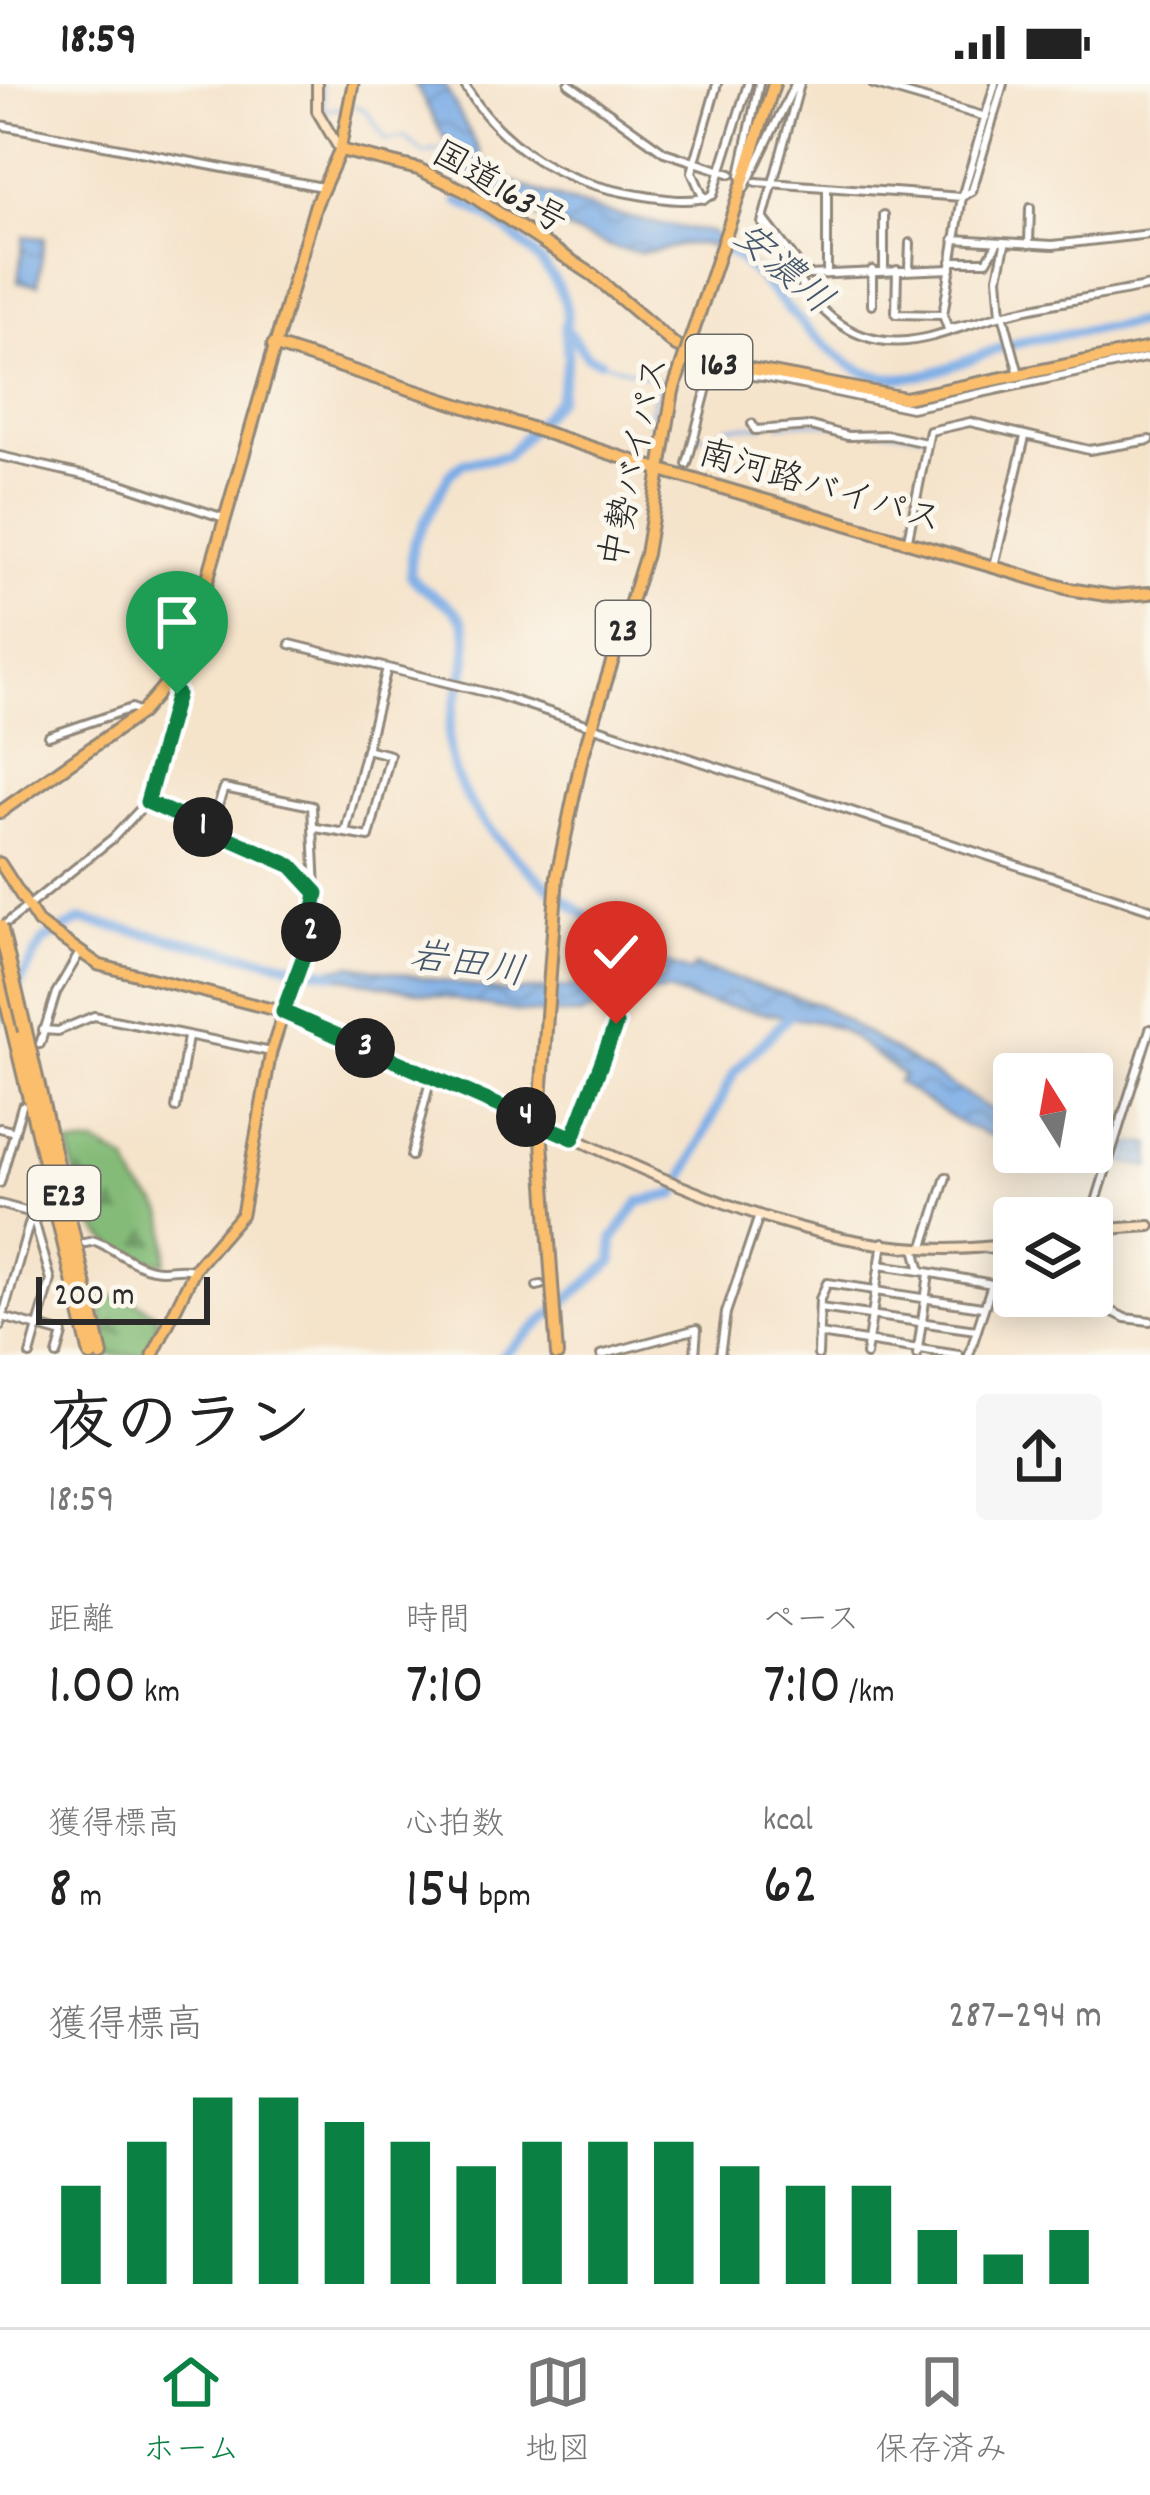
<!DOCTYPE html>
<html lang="ja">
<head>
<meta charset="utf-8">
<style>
  body { margin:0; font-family:Dekko,"Klee One",sans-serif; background:#f6f6f6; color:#222; height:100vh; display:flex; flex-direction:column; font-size:45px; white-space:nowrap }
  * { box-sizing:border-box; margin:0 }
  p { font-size:39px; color:#767676 }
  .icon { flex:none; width:66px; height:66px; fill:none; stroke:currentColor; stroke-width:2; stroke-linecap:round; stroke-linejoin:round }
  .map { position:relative; height:1271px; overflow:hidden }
  .side { display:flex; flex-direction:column; background:#fff; flex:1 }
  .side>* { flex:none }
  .needle { width:78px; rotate:349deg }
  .controls { position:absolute; left:993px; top:969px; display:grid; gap:24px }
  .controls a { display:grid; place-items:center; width:120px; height:120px; border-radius:12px; background:#fff; box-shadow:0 6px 30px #0003; font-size:60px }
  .scale { position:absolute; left:36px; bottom:30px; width:174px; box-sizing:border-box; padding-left:12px; border:6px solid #2b2b2b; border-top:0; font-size:33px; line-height:42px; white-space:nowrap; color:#2b2b2b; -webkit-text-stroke:9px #fbf7ec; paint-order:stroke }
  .pin { position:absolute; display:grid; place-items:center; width:102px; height:102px; color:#fff; margin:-123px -51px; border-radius:50% 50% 50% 0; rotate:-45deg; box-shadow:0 0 12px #0007 }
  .pin .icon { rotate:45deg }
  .km { position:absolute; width:60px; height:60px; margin:-30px; border-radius:50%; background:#222; color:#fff; font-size:33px; line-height:60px; text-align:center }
  .round { display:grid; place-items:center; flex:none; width:126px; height:126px; border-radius:12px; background:#f6f6f6 }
  .summary { display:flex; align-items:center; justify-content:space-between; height:204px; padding:0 48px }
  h1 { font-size:66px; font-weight:600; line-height:90px }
  .metrics { display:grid; grid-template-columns:repeat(3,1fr); gap:18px; height:204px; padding:12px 48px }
  .metrics div { display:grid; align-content:center }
  .metrics b { font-size:60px; font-weight:600 }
  .metrics small { font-size:33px; font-weight:400 }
  .metrics p { font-size:33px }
  .chart { height:336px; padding:24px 48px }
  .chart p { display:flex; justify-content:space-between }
  .chart svg { width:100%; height:216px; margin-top:12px; stroke:#0b8043; stroke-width:6 }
  .status { display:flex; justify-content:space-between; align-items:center; height:84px; padding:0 60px; background:#fff; direction:ltr }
  .status svg { height:33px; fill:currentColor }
  .tab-bar { display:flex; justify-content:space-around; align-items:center; height:168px; border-top:3px solid #e0e0e0; background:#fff; font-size:33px; color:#767676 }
  .tab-bar a { display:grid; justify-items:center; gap:6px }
  .tab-bar .on { color:#0b8043 }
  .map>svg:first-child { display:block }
</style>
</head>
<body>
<div class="status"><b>18:59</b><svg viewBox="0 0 49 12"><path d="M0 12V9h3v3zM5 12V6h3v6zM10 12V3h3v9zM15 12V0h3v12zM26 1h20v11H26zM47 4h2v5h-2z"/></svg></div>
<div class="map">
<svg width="1150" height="1271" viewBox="0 0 1150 1271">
  <defs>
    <pattern id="forest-firs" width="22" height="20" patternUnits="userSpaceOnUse" patternTransform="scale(3)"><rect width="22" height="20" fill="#84bb78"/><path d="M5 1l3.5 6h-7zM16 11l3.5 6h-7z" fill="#6c9863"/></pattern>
    <pattern id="water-waves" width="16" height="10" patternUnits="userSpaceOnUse" patternTransform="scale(3)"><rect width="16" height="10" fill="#7aace6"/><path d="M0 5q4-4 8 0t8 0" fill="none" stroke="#648cbb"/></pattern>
  </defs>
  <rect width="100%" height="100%" fill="#fbf7ec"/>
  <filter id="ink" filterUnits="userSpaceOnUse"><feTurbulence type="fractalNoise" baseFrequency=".00833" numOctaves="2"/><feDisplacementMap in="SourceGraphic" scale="24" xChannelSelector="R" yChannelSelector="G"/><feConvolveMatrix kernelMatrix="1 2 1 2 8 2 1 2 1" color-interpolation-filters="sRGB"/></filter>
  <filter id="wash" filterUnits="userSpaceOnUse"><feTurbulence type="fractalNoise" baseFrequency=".004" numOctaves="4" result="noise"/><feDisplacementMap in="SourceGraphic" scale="48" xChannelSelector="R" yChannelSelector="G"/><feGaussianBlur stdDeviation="2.7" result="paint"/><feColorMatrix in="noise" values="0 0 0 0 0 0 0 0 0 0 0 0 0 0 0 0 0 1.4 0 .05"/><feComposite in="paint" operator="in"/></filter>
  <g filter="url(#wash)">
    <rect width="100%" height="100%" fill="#f5e3ca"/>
    <g fill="url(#forest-firs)" stroke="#587352" stroke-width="3">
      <path d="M96 1060 128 1078C142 1131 175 1099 165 1179 89 1165 83 1131 69 1062Z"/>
      <polygon points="99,1210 136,1218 157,1231 156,1249 145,1271 108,1271"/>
    </g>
    <g fill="url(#water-waves)" stroke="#526c88" stroke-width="3">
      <path d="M415 0H444L491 89C568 121 629 137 711 148L738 175C692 147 687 165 642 168 621 169 591 155 571 147 470 109 464 91 415 0Z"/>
      <polygon points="24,152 44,154 38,200 18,198"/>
      <polygon points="647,872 690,888 695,882 820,921 1014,1040 1014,1060 963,1041 897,998 904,992 842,946 823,939 696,917 668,907 624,912 580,931 520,928 314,888 352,881 505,908 663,896 665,890"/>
      <polygon points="1092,1060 1150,1060 1150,1083 1061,1068 1092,1068"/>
    </g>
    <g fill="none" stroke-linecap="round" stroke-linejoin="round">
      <g stroke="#7aace6" stroke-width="3">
        <polyline points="321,0 325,26 341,24"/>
        <polyline points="354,22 366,26 386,56 405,53 424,69 451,64"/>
        <polyline points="600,277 660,296 648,337"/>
        <polyline points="779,341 807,338 925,350"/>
        <polyline points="700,351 713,355 728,342 764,342"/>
      </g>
      <g stroke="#7aace6" stroke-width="10">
        <path d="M458 117C496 131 580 197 565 243L588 273 600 277"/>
        <path d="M724 163C772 197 801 251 853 282 908 315 969 269 1022 258 1064 249 1107 244 1150 237"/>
        <path d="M565 243 568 274 559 314 507 372 463 379 449 391 413 460 410 490C423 511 452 516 463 538 477 569 453 615 449 646 440 739 590 837 660 882"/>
        <polyline points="0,934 43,857 81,836 336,890"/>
        <polyline points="503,1271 613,1177 613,1155 639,1118 676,1110 734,988 790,931"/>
      </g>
    </g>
  </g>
  <g filter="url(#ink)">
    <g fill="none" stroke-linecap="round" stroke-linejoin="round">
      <defs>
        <g id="minor">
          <path d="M464 0C504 67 563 99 639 111 662 115 692 120 713 111L748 0"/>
          <polyline points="569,0 664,68 731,90"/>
          <path d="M800 0 762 139C787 172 799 207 832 234 892 282 946 244 1006 230 1053 218 1102 212 1150 202"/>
          <polyline points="873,0 986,33"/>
          <polyline points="740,91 759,0"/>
          <polyline points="756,98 962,113 943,231 948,245 974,239"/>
          <polyline points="744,105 795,0"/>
          <polyline points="704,115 692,88 717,0"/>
          <polyline points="763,134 807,191 951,185"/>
          <polyline points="954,155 1053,161 1150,150"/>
          <polyline points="1029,160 1030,124"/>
          <polyline points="951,177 987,177 997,160"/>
          <polyline points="909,184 910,159"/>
          <polyline points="884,185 884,131"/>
          <polyline points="827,186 827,106"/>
          <polyline points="872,186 872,221"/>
          <polyline points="897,186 896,230 943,231"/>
          <polyline points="1003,230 1019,290"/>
          <polyline points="1001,231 998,193 1005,161"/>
          <polyline points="714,289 764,293 911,324 1150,273"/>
          <polyline points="752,340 755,346 811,342 848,352 889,351 926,359"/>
          <polyline points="0,372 122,400 224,434"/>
          <polyline points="687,380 714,277"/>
          <polyline points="908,455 930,347 970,338 1089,366 1150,356"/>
          <polyline points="994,482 1025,353"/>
          <polyline points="290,560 497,611 1150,825"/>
          <polyline points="49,652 132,624 141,629"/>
          <polyline points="316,744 369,753 390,671 366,665"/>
          <polyline points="210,745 224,704 312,722 316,806"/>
          <polyline points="345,748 387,584"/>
          <polyline points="3,842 113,754 147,718"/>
          <polyline points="43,946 58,947 94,932 271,968"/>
          <polyline points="176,1024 188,953"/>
          <polyline points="0,1044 15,1048"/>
          <polyline points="573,1054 611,961 621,891 639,841"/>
          <polyline points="411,1072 431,993"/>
          <polyline points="0,1120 32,1129"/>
          <polyline points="1091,1134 1119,1043"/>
          <path d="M85 1159 95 1157C117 1165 136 1186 162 1186 174 1186 180 1183 193 1186"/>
          <polyline points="915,1164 921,1187 992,1200 969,1271"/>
          <polyline points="984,1164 1014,1171"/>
          <polyline points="923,1165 946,1093"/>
          <polyline points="879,1181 921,1187"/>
          <polyline points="537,1202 541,1201"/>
          <polyline points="875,1207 982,1223"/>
          <polyline points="1082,1212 1125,1234 1150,1237"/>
          <polyline points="820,1224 976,1246"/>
          <polyline points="3,1233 63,1250 57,1271"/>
          <polyline points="0,1242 32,1130"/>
          <polyline points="819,1250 959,1271"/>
          <polyline points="30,1271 51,1196 32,1129"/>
          <polyline points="601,1271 697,1245 695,1271"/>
          <polyline points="818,1271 820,1215 827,1199 875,1206"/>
          <polyline points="866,1271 883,1158"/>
          <polyline points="917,1271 929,1190"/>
        </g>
        <g id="tertiary">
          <polyline points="0,41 322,103"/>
          <polyline points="962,113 972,107 1003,0"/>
          <polyline points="962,113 995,0"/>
          <polyline points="40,960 56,909 79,870"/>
          <polyline points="1119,1043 1150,945"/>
          <polyline points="0,1099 22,1022"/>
          <polyline points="720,1271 726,1229 759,1132"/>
        </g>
        <g id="secondary">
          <polyline points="317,0 317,27 340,66"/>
          <path d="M542 1039C684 1106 853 1188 1014 1159"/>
          <polyline points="1092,1146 1150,1142"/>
        </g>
        <g id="primary">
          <polyline points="340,66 353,0"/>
          <polyline points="0,779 38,838 99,881 283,928 542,1039"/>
          <polyline points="153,1271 196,1183 242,1130 271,968 318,821 316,806 299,786 147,718 177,615 171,600"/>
        </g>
        <g id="trunk">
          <polyline points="731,135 774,0"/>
          <polyline points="273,261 661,386 1069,505 1112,512 1150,509"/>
          <polyline points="0,728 141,629 183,580 316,120 340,66 418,85 465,107 593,191 676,262 725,280 905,314 1150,264"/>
          <polyline points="557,1271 540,1029 557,792 581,677 646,470 673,307"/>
        </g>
        <g id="motorway">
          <polyline points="0,889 91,1271"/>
          <polyline points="25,947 101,1271"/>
        </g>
      </defs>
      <use href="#minor" stroke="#90877a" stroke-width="12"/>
      <use href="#tertiary" stroke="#90877a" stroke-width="12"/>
      <use href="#secondary" stroke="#90877a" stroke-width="14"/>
      <use href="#primary" stroke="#90877a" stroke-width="15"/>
      <use href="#trunk" stroke="#90877a" stroke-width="16"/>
      <use href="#motorway" stroke="#90877a" stroke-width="18"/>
      <use href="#minor" stroke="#fff" stroke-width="6"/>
      <use href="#tertiary" stroke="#fff" stroke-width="6"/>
      <use href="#secondary" stroke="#fde5c5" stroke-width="8"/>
      <use href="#primary" stroke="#fabe6d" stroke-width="9"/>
      <use href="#trunk" stroke="#fabe6d" stroke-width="10"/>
      <use href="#motorway" stroke="#fabe6d" stroke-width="12"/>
      <defs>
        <polyline id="trunk-bridge" points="673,307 731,135"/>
        <polyline id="motorway-bridge" points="0,842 25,947"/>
      </defs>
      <use href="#trunk-bridge" stroke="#90877a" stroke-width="16" stroke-linecap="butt"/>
      <use href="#motorway-bridge" stroke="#90877a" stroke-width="18" stroke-linecap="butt"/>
      <use href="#trunk-bridge" stroke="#fabe6d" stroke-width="10"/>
      <use href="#motorway-bridge" stroke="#fabe6d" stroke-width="12"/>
    </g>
  </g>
  <g fill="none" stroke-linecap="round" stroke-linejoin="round" filter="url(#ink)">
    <defs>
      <polyline id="route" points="177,610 147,718 292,782 317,809 306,866 283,928 573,1054 616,940"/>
    </defs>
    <use href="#route" stroke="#fff" stroke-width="24"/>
    <use href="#route" stroke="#0b8043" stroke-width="15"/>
  </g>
  <g text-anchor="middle" stroke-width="10" stroke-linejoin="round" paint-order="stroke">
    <g fill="#fbf7ec" stroke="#696865" stroke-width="3">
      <rect x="686" y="251" width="66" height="54" rx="9"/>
      <rect x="596" y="517" width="54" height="54" rx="9"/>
      <rect x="28" y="1082" width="72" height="54" rx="9"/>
    </g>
    <g font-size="33" font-weight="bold" fill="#2b2b2b">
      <text x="719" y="290">163</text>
      <text x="623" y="556">23</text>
      <text x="64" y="1121">E23</text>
    </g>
    <g font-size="36" fill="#2b2b2b" stroke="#fbf7ec">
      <text transform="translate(501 101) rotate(30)" y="13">国道163号</text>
      <text transform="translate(632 377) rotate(-78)" y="13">中勢バイパス</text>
      <text transform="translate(821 400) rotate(16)" y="13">南河路バイパス</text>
    </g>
    <g font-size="39" font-style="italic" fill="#47586c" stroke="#fbf7ec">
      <text transform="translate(785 182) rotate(41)" y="14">安濃川</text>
      <text transform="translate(468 877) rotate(9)" y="14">岩田川</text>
    </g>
  </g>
</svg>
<div class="controls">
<a><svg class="needle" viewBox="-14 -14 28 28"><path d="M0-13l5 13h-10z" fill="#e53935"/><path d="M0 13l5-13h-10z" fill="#767676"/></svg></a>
<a><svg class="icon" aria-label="layers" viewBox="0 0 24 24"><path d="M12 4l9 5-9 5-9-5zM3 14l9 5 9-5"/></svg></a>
</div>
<div class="scale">200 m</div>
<div class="pin" style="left:177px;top:610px;background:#1e9e55"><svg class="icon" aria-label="arrive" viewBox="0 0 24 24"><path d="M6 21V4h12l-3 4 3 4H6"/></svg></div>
<div class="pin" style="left:616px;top:940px;background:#d93025"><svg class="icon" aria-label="check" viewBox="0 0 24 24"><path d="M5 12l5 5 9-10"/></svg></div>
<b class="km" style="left:203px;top:743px">1</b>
<b class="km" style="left:311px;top:848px">2</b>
<b class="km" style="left:365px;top:964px">3</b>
<b class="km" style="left:526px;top:1033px">4</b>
</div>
<section class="side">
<div class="summary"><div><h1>夜のラン</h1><p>18:59</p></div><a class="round"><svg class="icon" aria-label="share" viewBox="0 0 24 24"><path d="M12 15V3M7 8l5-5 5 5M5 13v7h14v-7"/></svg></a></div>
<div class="metrics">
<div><p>距離</p><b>1.00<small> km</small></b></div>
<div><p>時間</p><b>7:10</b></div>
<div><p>ペース</p><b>7:10<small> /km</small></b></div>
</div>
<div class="metrics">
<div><p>獲得標高</p><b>8<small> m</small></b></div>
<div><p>心拍数</p><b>154<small> bpm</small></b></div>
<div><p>kcal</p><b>62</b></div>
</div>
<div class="chart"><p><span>獲得標高</span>287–294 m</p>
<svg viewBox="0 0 160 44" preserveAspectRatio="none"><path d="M5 44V24M15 44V15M25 44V6M35 44V6M45 44V11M55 44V15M65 44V20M75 44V15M85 44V15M95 44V15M105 44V20M115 44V24M125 44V24M135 44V33M145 44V38M155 44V33"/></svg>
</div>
</section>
<nav class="tab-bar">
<a class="on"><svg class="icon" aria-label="home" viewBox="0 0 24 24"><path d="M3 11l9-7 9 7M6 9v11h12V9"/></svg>ホーム</a>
<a><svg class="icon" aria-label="map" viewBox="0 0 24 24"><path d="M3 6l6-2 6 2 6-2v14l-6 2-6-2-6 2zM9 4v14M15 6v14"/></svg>地図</a>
<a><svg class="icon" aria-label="saved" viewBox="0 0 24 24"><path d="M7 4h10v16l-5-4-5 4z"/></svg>保存済み</a>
</nav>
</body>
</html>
